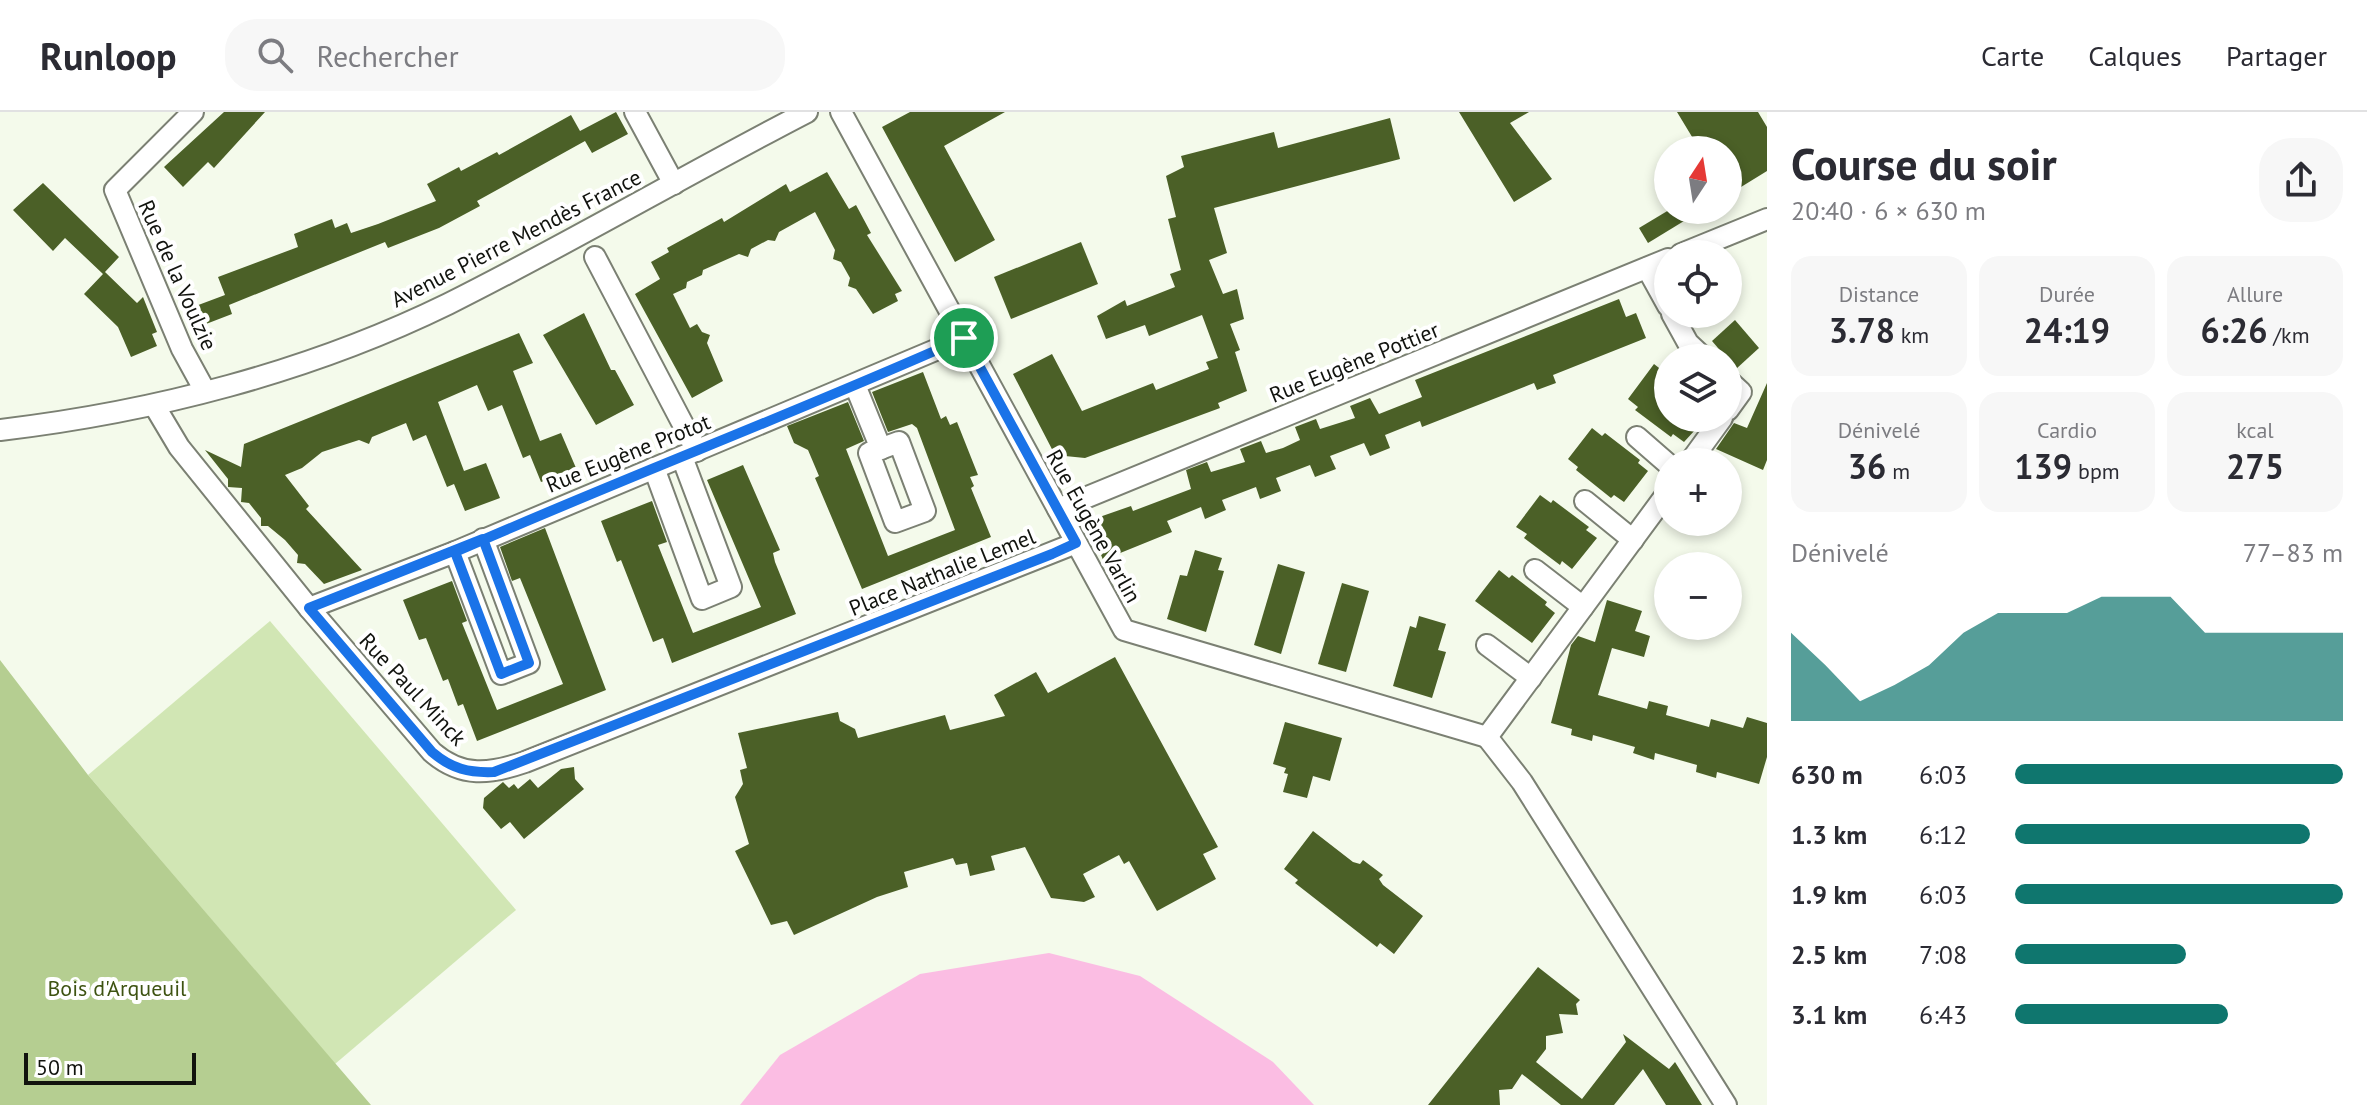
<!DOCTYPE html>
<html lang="fr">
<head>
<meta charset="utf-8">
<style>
  body { margin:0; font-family:"PT Sans",sans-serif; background:#f7f7f7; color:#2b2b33; height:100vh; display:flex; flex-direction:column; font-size:30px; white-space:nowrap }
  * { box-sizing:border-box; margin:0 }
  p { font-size:26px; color:#7c7c81 }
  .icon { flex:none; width:44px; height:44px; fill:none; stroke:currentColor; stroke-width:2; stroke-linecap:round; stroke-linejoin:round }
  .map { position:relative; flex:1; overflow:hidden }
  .panel { display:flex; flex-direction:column; background:#fff; width:600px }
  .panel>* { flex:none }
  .needle { width:52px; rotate:12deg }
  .controls { position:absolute; left:1654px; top:24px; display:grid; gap:16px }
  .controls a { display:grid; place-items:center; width:88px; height:88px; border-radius:50%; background:#fff; box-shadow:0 4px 12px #0003; font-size:40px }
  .scale { position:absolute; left:24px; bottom:20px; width:172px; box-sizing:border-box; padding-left:8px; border:4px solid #11130e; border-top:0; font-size:22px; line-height:28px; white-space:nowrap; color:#11130e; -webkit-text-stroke:6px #fff; paint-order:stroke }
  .pin { position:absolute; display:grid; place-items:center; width:68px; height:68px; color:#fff; margin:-34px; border:4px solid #fff; border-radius:50%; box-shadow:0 2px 8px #0007 }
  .round { display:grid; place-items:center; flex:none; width:84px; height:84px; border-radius:32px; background:#f7f7f7 }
  .head { display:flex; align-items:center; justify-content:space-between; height:136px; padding:0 24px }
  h1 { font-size:44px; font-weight:600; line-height:60px }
  .metrics { display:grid; grid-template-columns:repeat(3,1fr); gap:12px; height:136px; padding:8px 24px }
  .metrics div { display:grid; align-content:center; border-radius:20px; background:#f7f7f7; text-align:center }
  .metrics b { font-size:34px; font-weight:600 }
  .metrics small { font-size:22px; font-weight:400 }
  .metrics p { font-size:22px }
  .chart { height:224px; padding:16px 24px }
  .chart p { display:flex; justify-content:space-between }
  .chart svg { width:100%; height:144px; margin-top:8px; fill:#0f766e; opacity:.7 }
  ul { padding:0 24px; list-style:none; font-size:26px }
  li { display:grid; grid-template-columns:128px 96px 1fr; align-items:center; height:60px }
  li i { height:20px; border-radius:10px; background:#0f766e }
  header { display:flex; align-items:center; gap:48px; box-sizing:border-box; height:112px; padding:0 40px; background:#fff; border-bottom:2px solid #e1e1e2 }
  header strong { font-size:38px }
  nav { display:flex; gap:44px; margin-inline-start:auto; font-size:28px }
  .search { width:560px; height:72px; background:#f7f7f7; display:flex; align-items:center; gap:20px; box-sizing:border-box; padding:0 28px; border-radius:32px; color:#7c7c81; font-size:30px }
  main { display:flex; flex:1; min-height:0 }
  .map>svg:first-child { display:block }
</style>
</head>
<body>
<header>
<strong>Runloop</strong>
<div class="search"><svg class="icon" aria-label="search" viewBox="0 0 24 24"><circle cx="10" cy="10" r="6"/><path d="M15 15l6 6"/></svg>Rechercher</div>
<nav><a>Carte</a><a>Calques</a><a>Partager</a></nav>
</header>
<main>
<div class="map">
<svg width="1767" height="993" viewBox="0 0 1767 993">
  <rect width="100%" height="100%" fill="#f4faeb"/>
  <polygon fill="#d1e6b4" points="270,509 516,798 335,952 88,663"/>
  <polygon fill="#b5ce91" points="0,548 88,663 371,993 0,993"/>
  <polygon fill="#fbbde3" points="1049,841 1140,864 1273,950 1314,993 740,993 780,943 920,862"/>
  <g fill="#4b6027">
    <polygon points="224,0 265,0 214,56 208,50 183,75 164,55"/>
    <polygon points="616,0 628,22 592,41 585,29 477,89 480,94 439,116 388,136 385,130 229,193 232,202 193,217 185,198 225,183 218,165 298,135 294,122 332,107 335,116 347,111 351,121 378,112 436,89 427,72 459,55 461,59 497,40 499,43 571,3 580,19"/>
    <polygon points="910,0 1005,0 944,34 995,128 955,150 882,15"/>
    <polygon points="1459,0 1529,0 1510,11 1552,67 1514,90"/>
    <polygon points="1677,0 1758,0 1767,15 1767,59 1728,83 1728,38 1700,38"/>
    <polygon points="1390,6 1400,47 1214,96 1227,141 1209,148 1223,182 1237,177 1244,207 1230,212 1240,238 1235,240 1247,279 1218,291 1220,296 1085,346 1055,343 1013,262 1052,242 1082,299 1153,271 1156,278 1209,257 1206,250 1218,246 1202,203 1149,224 1145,213 1106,227 1097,204 1125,188 1127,194 1175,175 1170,162 1181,158 1168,107 1176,105 1166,64 1184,55 1181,44 1274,20 1278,36"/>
    <polygon points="827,60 849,97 856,93 871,121 867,123 902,179 895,182 898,189 873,202 856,177 848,174 850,166 841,150 833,147 835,138 815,100 779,120 775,129 768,128 751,137 748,145 739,142 703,158 702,163 687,170 686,176 673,182 690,216 697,212 702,220 710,223 707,231 723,269 692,286 635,182 660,167 651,150 669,140 667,136 722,106 724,110 786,72 790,80"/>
    <polygon points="43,71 119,145 105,160 137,191 143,185 157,220 152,222 157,234 131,245 118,215 84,182 103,162 65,126 53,139 13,98"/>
    <polygon points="1669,98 1702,98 1648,131 1639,116"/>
    <polygon points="1081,130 1098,172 1011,207 994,165"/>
    <polygon points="1619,187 1626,205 1636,201 1646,226 1553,263 1556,271 1537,278 1534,271 1422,315 1420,309 1385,323 1390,336 1370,344 1364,331 1330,344 1336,357 1315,365 1310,353 1276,366 1281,379 1260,387 1256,375 1222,388 1226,398 1205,407 1201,395 1167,409 1172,420 1103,448 1088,409 1131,394 1133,399 1191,377 1186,358 1207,350 1211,360 1245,350 1240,337 1261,329 1266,341 1283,336 1300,328 1295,315 1316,307 1320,317 1355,306 1350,294 1370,286 1379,302 1422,285 1415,268"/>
    <polygon points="584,201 611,258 615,258 634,293 596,313 543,223"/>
    <polygon points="1735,208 1759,236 1736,257 1712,229"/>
    <polygon points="519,221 533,251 513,259 540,329 561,321 576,356 541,370 530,343 523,346 502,293 488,299 477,273 438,290 464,359 486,351 500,386 465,399 454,372 447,375 426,323 413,329 406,311 372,325 369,332 359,328 322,340 302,356 285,363 309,394 306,397 362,458 324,472 305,452 297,451 298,443 285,428 268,414 261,414 261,406 249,391 241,390 242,376 228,375 228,367 205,338 241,355 244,332"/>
    <polygon points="1654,252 1668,263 1668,306 1706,306 1684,330 1673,322 1671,325 1635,298 1638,295 1628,287"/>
    <polygon points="923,260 941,307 946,304 950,313 957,310 978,363 970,365 974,374 971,376 991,425 862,477 815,366 819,364 808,338 794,331 787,314 848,290 864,329 846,337 888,444 955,418 917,316 912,312 888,320 872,280"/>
    <polygon points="1767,271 1767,348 1763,358 1716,337 1734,311 1747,316"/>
    <polygon points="1592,316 1602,324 1605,321 1640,348 1638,351 1648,359 1624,390 1614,383 1611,386 1576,358 1578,355 1568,347"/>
    <polygon points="743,353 780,438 773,441 775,450 796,502 672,551 663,526 653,530 621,448 617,450 601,409 652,389 667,430 658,433 693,521 761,495 707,368"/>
    <polygon points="1540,383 1551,391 1553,388 1589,415 1586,418 1597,426 1572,457 1562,449 1560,453 1524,426 1527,422 1516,415"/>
    <polygon points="545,416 606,578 477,629 463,592 458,594 448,567 443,569 426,526 419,528 403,488 452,469 467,509 462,511 497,598 563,572 520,466 512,469 500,435"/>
    <polygon points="1195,438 1222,446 1218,458 1224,459 1206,520 1167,507 1180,463 1187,464"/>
    <polygon points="1278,452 1305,460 1281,542 1254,533"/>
    <polygon points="1499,458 1509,466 1512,463 1547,490 1545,493 1555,501 1532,531 1475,489"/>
    <polygon points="1342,471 1369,479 1346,560 1318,552"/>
    <polygon points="1607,488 1642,499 1635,519 1650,524 1644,545 1612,536 1598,583 1647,597 1649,589 1668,594 1666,603 1709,615 1711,607 1743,616 1747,605 1767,611 1767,645 1759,672 1717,660 1716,666 1696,660 1697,653 1655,641 1654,648 1633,641 1635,635 1593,623 1592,629 1571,623 1572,617 1551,611 1571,533 1578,524 1595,530"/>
    <polygon points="1419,504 1446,512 1438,538 1446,540 1432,586 1393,574 1410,514 1416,516"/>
    <polygon points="1115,545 1218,735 1203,742 1216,767 1157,799 1129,749 1124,752 1119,743 1083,762 1095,785 1084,790 1051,786 1025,735 991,744 995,758 970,764 967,751 956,753 953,746 904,760 908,775 877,785 794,823 787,809 771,813 735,739 749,732 735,685 743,672 740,658 747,656 738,621 838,600 840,609 855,617 858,626 945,603 950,618 1005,604 994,583 1036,560 1048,581"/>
    <polygon points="1285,610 1342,626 1330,669 1313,664 1307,686 1283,680 1288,662 1284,661 1286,656 1273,652"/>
    <polygon points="574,655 575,667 584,677 524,727 510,710 501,717 483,696 484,686 503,670 509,676 514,672 518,677 530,667 538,676 561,657"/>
    <polygon points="1313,719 1353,750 1360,752 1363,748 1383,763 1379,767 1383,773 1423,804 1394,842 1380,831 1377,835 1295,771 1298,768 1284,757"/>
    <polygon points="1538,855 1580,888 1576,892 1578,903 1559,902 1563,921 1546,924 1546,937 1536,950 1582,987 1626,930 1623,922 1669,957 1675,950 1702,993 1666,993 1643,957 1614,993 1561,993 1522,962 1512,977 1499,978 1500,993 1428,993"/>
  </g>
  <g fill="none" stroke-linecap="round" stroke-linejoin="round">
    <defs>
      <g id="street">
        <polyline points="193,0 115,78 182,237 205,279"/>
        <polyline points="635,0 674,72"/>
        <polyline points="841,0 1124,518 1487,625"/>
        <polyline points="1681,142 1767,107"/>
        <polyline points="595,145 697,339"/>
        <polyline points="1647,156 1668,194"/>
        <polyline points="1672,202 1688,231 1704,246"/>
        <polyline points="1728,268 1741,280 1728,298"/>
        <polyline points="855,273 881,337"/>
        <path d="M154 293 179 335 309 496 432 640C462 666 490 662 525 650L1076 431"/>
        <path d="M0 318C153 300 309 260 448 192 570 131 687 62 807 0"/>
        <polyline points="1637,325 1668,352"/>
        <polygon points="899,330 925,399 895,410 869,341"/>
        <polyline points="1690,350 1722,306"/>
        <polyline points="654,356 702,487 731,475 682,345"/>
        <polyline points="1585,389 1633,428"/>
        <polyline points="1058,397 1668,147"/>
        <polyline points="455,440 501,562 529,551 483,427"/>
        <polyline points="1535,458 1583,495"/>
        <polyline points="309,496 455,440 964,226"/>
        <polyline points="1487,533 1531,566"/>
        <polyline points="1487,625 1522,670 1726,993"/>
        <polyline points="1487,625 1668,380"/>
      </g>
    </defs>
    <use href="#street" stroke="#7b8073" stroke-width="24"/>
    <use href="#street" stroke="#fff" stroke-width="20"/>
  </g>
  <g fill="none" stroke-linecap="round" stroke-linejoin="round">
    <defs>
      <path id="route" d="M964 226C796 301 623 366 455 440L501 562 529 551 483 427 309 496 432 640C452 657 469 661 494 660L1052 442 1076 431 964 226"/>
    </defs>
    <use href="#route" stroke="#fff" stroke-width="16"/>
    <use href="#route" stroke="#1a73e8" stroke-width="10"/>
  </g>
  <g text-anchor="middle" stroke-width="8" stroke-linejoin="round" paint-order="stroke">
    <g font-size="22" fill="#11130e" stroke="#fff">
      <text transform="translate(516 126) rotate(-27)" y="8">Avenue Pierre Mendès France</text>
      <text transform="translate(178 163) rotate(66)" y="8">Rue de la Voulzie</text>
      <text transform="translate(1354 250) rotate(-22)" y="8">Rue Eugène Pottier</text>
      <text transform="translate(628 341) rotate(-22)" y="8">Rue Eugène Protot</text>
      <text transform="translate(1094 414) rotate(61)" y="8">Rue Eugène Varlin</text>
      <text transform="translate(942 460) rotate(-22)" y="8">Place Nathalie Lemel</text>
      <text transform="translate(413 577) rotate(47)" y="8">Rue Paul Minck</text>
    </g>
    <g font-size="22" fill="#3e5312" stroke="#fff">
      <text x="117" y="884">Bois d'Arqueuil</text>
    </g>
  </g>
</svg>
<div class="controls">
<a><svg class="needle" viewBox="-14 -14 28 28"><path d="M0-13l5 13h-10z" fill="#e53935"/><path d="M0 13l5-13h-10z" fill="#7c7c81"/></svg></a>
<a><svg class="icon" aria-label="locate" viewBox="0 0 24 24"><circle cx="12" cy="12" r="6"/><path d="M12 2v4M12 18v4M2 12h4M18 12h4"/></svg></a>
<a><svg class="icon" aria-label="layers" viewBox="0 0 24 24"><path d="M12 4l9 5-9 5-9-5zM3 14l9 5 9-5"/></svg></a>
<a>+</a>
<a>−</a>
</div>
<div class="scale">50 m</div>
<div class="pin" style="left:964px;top:226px;background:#1e9e55"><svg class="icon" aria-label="arrive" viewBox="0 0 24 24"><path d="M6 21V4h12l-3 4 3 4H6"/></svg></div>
</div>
<section class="panel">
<div class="head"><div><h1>Course du soir</h1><p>20:40 · 6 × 630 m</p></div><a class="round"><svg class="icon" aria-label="share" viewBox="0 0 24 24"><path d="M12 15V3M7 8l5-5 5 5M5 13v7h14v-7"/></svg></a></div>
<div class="metrics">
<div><p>Distance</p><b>3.78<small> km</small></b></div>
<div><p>Durée</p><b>24:19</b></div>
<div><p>Allure</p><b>6:26<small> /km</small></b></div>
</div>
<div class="metrics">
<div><p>Dénivelé</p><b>36<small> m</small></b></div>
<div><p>Cardio</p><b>139<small> bpm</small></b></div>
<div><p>kcal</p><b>275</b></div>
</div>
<div class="chart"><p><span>Dénivelé</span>77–83 m</p>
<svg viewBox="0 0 160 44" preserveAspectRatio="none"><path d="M0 44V17L10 27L20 38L30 33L40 27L50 17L60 11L70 11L80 11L90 6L100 6L110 6L120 17L130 17L140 17L150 17L160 17V44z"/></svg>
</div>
<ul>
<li><b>630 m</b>6:03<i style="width:100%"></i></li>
<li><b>1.3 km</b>6:12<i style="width:90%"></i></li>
<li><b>1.9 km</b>6:03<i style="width:100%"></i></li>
<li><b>2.5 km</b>7:08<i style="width:52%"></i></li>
<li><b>3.1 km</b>6:43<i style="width:65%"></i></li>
</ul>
</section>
</main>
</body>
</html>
